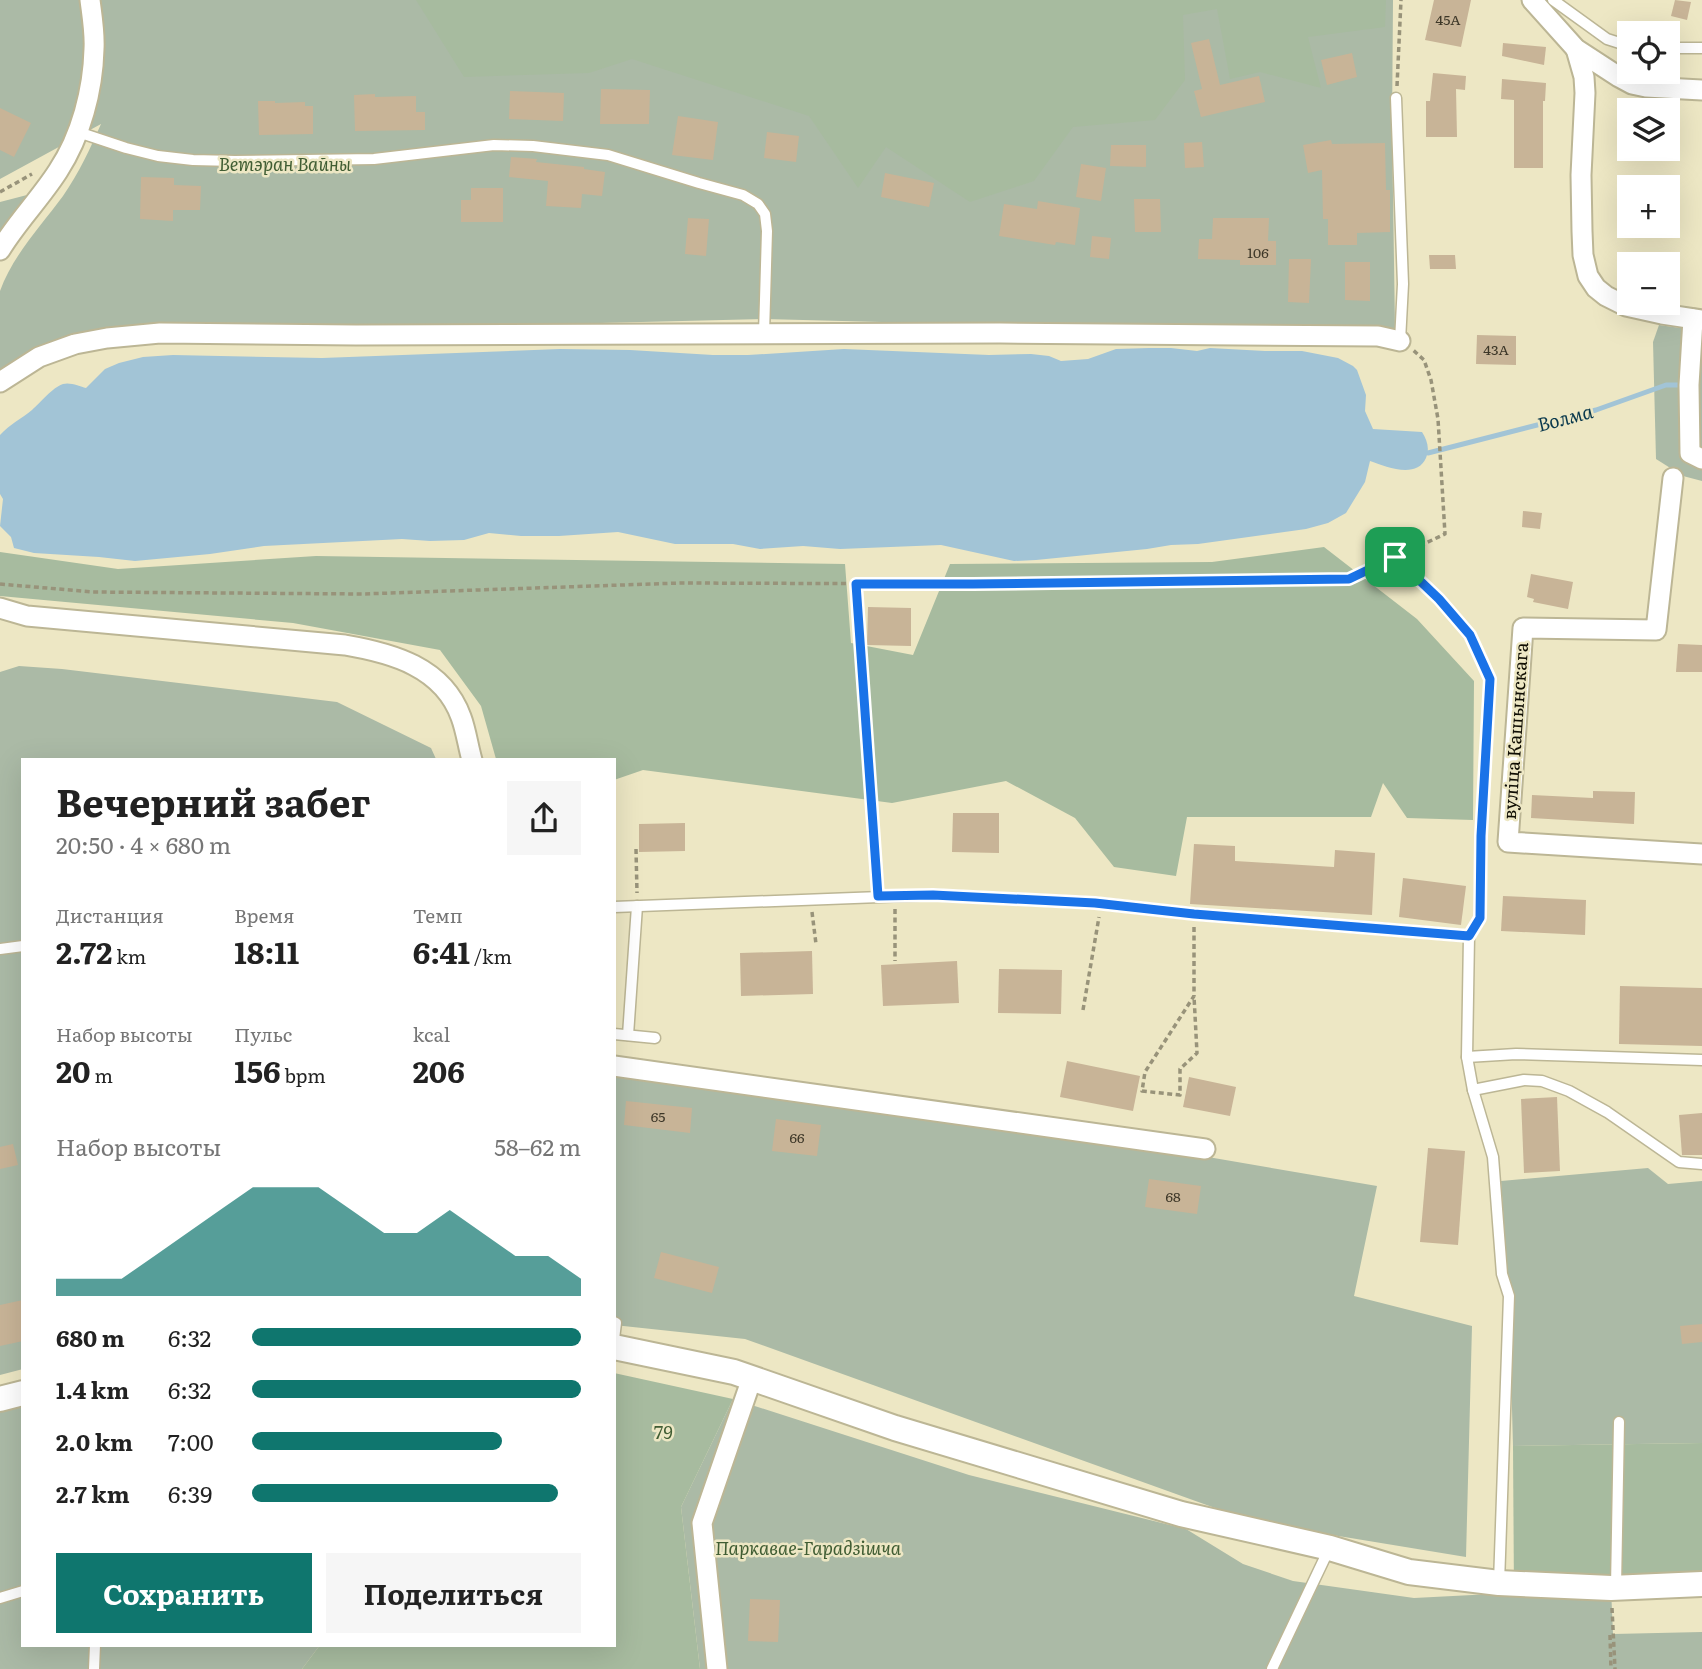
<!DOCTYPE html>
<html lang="ru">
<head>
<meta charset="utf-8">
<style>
  body { margin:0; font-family:Literata,serif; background:#f6f6f6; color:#222; height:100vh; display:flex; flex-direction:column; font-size:26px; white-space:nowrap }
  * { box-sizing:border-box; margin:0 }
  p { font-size:23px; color:#767676 }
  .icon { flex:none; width:38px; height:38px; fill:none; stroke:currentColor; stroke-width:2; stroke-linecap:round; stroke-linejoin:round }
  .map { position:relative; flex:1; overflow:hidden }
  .panel { position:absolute; left:21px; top:758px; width:595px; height:889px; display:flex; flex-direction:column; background:#fff; border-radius:0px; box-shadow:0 7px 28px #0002 }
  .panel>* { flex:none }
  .fabs { position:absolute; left:1617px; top:21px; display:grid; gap:14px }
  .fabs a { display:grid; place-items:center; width:63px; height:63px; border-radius:0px; background:#fff; box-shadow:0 7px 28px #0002; font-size:35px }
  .pin { position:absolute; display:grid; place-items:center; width:60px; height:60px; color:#fff; margin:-30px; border-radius:14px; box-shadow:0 4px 10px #0006 }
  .round { display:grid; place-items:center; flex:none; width:74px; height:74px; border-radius:0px; background:#f6f6f6 }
  .overview { display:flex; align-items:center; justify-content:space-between; height:119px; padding:0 35px }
  h1 { font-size:38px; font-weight:700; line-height:52px }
  .metrics { display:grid; grid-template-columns:repeat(3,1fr); gap:10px; height:119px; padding:7px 35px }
  .metrics div { display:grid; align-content:center }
  .metrics b { font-size:30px; font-weight:700 }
  .metrics small { font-size:19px; font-weight:400 }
  .metrics p { font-size:19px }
  .chart { height:196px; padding:14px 35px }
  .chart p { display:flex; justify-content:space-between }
  .chart svg { width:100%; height:126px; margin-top:7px; fill:#0f766e; opacity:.7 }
  .cta { display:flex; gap:14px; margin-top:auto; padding:14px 35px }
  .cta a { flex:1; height:80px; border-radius:0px; background:#0f766e; color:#fff; font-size:28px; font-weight:700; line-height:80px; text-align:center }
  .cta a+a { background:#f6f6f6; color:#222 }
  ul { padding:0 35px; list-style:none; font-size:23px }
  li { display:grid; grid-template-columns:112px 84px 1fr; align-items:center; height:52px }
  li i { height:18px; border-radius:9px; background:#0f766e }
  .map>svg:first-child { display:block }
</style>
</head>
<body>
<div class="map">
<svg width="1702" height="1669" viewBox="0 0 1702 1669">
  <rect width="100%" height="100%" fill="#ede7c4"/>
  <g fill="#abbaa6">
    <path d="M0 0H1393L1392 129 1395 328H1116L764 319 347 329 71 347 8 385 0 393V291C13 255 41 226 63 196 79 173 90 149 101 124L0 179Z"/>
    <polygon points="27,195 0,231 0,202"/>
    <polygon points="1659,325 1702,331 1702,481 1683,476 1656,459 1653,342"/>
    <polygon points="19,666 62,669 337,702 431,748 436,759 23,760 23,1369 0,1375 0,672"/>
    <polygon points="614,1055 1377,1186 1354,1296 1472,1326 1466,1557 1254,1522 745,1339 614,1325"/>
    <polygon points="1648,1168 1668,1184 1702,1181 1702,1443 1513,1446 1509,1296 1501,1181"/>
    <polygon points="733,1399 969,1475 1186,1529 1243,1564 1293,1581 1414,1598 1611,1588 1613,1634 1702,1632 1702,1669 700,1669 681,1507"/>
    <polygon points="23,1405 23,1645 320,1645 302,1669 0,1669 0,1412"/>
  </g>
  <g fill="#a7bb9f">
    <polygon points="416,0 1386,0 1385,27 1308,37 1321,88 1260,72 1230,79 1217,9 1183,15 1185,80 1155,120 1073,127 1034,181 970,202 886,147 858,188 809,116 632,59 589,73 464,77"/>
    <polygon points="1324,547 1417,619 1474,681 1473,820 1407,818 1383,783 1371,817 1187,817 1176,876 1114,867 1075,818 1006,781 892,803 643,770 614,780 614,760 496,759 481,706 440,650 293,623 0,596 0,552 118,569 316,556 845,564 851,643 913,655 950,564 1212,562"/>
    <polygon points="614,1373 733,1399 681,1507 700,1669 302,1669 320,1645 614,1645"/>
    <polygon points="1702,1443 1702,1589 1514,1595 1513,1446"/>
  </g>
  <path fill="#a2c4d6" d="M1149 348H1171L1197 351 1210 348 1265 351H1302L1338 358 1353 366 1357 370 1366 395 1365 411 1373 429 1422 432C1427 440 1430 448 1426 458 1417 479 1386 467 1370 461L1365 482 1346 513 1328 523 1306 529 1198 544 1171 545 1147 549 1036 560 1014 561 941 545 840 549 803 546 760 549 733 544H675L618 532 559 536H521L489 533 464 540 430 541 402 539 264 546 210 554 135 561 99 557 34 553 14 548 11 537 0 526 3 499 0 494V435C10 424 21 419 32 410 40 403 53 387 63 384 70 382 80 386 86 388L105 369 119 363 143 357 173 355 322 358 560 349 630 350 713 355H748L844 349 989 355 1031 354 1049 356 1061 361 1088 359 1116 349Z"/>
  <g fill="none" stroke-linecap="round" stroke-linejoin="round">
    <polyline stroke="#a2c4d6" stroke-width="5" points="1428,453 1596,410 1666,385 1684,385"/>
  </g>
  <g fill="#c8b497">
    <polygon points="1434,0 1471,0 1461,47 1425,40"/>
    <polygon points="1675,0 1691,2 1687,20 1671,16"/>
    <polygon points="1209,39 1220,85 1259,76 1265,102 1201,117 1194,91 1202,89 1191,43"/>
    <polygon points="1503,43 1546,47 1544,65 1502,56"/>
    <polygon points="1352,53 1357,77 1327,85 1321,60"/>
    <polygon points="1433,73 1466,76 1465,90 1456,89 1457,137 1426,137 1426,101 1430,101"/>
    <polygon points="1502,79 1546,83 1545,101 1543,101 1543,168 1514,168 1514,100 1501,99"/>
    <polygon points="601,89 650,90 649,124 600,124"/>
    <polygon points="510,91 564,93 563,121 509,119"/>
    <polygon points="375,94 375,97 416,96 416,112 425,112 425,130 355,131 354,95"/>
    <polygon points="258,101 275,101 275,103 305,102 305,106 313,106 313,134 259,135"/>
    <polygon points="0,108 31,123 14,157 0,150"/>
    <polygon points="678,116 718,122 713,160 672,155"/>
    <polygon points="767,132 799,136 796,162 764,158"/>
    <polygon points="1331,140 1332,144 1385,143 1386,190 1390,190 1390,232 1357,233 1357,245 1328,245 1328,219 1323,219 1322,170 1308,173 1303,145"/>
    <polygon points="1202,142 1204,167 1185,168 1184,143"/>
    <polygon points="1111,145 1146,145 1146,167 1110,166"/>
    <polygon points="511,157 537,159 536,162 584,167 584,169 605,172 602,196 582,194 581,208 546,206 548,181 509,177"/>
    <polygon points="1081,164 1106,168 1101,201 1076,197"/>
    <polygon points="885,173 934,183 929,207 881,197"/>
    <polygon points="141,177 174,178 174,185 201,186 200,210 173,210 173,221 140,219"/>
    <polygon points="471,188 503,188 503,222 461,222 461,200 471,200"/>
    <polygon points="1134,199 1160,199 1161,232 1135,232"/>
    <polygon points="1038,201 1080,208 1075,245 1056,242 1055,245 999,236 1004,204 1037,209"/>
    <polygon points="688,218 709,219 706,256 685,254"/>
    <polygon points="1213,218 1269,218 1268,241 1276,241 1276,265 1240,265 1240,260 1198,259 1199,239 1212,239"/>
    <polygon points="1092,236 1111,238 1109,259 1090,257"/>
    <polygon points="1429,255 1455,255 1456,269 1430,269"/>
    <polygon points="1289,259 1311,259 1309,303 1288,302"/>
    <polygon points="1345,262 1370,262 1370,301 1345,300"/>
    <polygon points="1477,335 1516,336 1516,365 1476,364"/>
    <polygon points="1523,511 1542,513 1540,529 1522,527"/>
    <polygon points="1531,574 1573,582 1568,609 1533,602 1534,599 1527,597"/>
    <polygon points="868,607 911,608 911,646 867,645"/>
    <polygon points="1678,644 1702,645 1702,672 1676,672"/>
    <polygon points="1593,791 1635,792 1634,824 1531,818 1532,795 1593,798"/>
    <polygon points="953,813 999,813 999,853 952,852"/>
    <polygon points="685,823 685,851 639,852 639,824"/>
    <polygon points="1194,844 1235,846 1235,861 1334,867 1335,850 1375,853 1372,915 1190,904"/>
    <polygon points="1403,878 1466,886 1461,925 1399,917"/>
    <polygon points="1503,896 1586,900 1585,935 1501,931"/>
    <polygon points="812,951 813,994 741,996 740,953"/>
    <polygon points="957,961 959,1003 883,1006 881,965"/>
    <polygon points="999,969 1062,970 1061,1014 998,1013"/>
    <polygon points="1620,986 1702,988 1702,1046 1619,1044"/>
    <polygon points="1067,1061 1140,1076 1133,1111 1060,1097"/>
    <polygon points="1189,1077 1236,1087 1230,1116 1183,1107"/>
    <polygon points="1557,1097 1560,1171 1524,1173 1521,1099"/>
    <polygon points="626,1101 692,1108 690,1133 624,1125"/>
    <polygon points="1702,1113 1702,1155 1682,1155 1679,1115"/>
    <polygon points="776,1119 821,1125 817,1156 772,1151"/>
    <polygon points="13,1144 18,1165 0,1169 0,1147"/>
    <polygon points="1428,1148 1465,1151 1458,1245 1420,1242"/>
    <polygon points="1149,1179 1201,1186 1197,1214 1145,1207"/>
    <polygon points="661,1252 719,1267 712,1293 654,1278"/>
    <polygon points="23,1300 23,1341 0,1346 0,1305"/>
    <polygon points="1702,1324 1702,1342 1682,1344 1680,1326"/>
    <polygon points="750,1599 780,1600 778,1642 748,1641"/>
  </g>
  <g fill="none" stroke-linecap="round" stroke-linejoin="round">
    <defs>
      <g id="service">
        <polyline points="1553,0 1607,39 1629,46"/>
        <polyline points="1668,48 1702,48"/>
        <polyline points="1396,98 1403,284 1400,341"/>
        <polyline points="78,132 126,148 158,156 193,160 235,161 374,159 494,145 533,146 608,155 699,183 743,195 758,204 765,214 767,231 764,334"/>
        <polyline points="614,907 933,895 1095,903 1194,914 1469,936 1467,1057 1473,1090 1493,1157 1502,1274 1509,1296 1499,1583"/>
        <polyline points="1469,936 1480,918 1481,836"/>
        <polyline points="0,949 23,946"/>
        <polyline points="614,1034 655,1038"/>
        <polyline points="628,1035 637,906"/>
        <polyline points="1467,1057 1516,1054 1702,1060"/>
        <polyline points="1473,1090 1524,1080 1542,1081 1569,1091 1607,1112 1679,1162 1702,1164"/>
        <polyline points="614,1322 616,1323 614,1339"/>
        <polyline points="1616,1587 1619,1422"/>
        <polyline points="0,1598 23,1591"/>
        <polyline points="94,1669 95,1645"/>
        <polyline points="1272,1669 1329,1549"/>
      </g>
      <g id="minor">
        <polyline points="1532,0 1576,49 1619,77 1632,84 1646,87 1702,90"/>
        <polyline points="1576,49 1584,77 1585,93 1581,175 1582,231 1583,255 1588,276 1596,288 1606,296 1626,306 1662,314 1702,320"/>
        <path d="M0 250C17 222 40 199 58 171 81 136 93 90 94 49 95 33 92 16 90 0"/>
        <polyline points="1693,319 1689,385 1690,453 1702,459"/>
        <polyline points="0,382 39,357 75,344 107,338 160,333 356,335 1000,333 1378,336 1400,341"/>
        <polyline points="1673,478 1656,630 1523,628 1508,842 1702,854"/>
        <path d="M0 608 27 616 345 645C392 653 443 667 461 717 466 730 468 746 472 760"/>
        <polyline points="614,1066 1205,1149"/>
        <polyline points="717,1669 702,1523 752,1378"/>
      </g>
      <g id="tertiary">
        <polyline points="614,1347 734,1372 895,1428 1181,1514 1330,1548 1409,1572 1499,1583 1611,1588 1702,1584"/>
        <polyline points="0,1399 23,1393"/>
      </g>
    </defs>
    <use href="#service" stroke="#bcb695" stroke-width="13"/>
    <use href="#minor" stroke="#bcb695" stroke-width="23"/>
    <use href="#tertiary" stroke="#bcb695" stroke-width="28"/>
    <g stroke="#98937a" stroke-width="3.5" stroke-dasharray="5 3.5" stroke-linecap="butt">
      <polyline points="1397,86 1401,0"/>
      <polyline points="0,192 32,174"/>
      <polyline points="1395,557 1439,599 1470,635 1490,679 1482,824"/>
      <polyline points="0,584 93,592 362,594 680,583 973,584 1349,579 1445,534 1438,419 1431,380 1424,360 1413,350"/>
      <polyline points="856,584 861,670 878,884"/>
      <polyline points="636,849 637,893"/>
      <polyline points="895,909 895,961"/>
      <polyline points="812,912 816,944"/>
      <polyline points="1194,927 1194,996 1145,1072 1142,1091 1180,1095 1180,1069 1197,1053 1194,996"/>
      <polyline points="1083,1010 1099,917"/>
      <polyline points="1612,1608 1615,1669"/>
      <polyline points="1610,1635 1611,1669"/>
    </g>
    <use href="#service" stroke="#fff" stroke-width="10"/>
    <use href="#minor" stroke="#fff" stroke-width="19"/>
    <use href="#tertiary" stroke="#fff" stroke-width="24"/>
  </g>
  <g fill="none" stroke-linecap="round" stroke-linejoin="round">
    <defs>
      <polygon id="route" points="1395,557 1439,599 1470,635 1490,679 1481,836 1480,918 1469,936 1194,914 1095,903 933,895 878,896 856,584 973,584 1349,579"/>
    </defs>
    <use href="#route" stroke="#fff" stroke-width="14"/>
    <use href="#route" stroke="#1a73e8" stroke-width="9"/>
  </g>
  <g text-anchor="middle" stroke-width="5" stroke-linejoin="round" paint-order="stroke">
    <g font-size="14" fill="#3d3728">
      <text x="1448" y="25">45А</text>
      <text x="1258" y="258">106</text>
      <text x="1496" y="355">43А</text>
      <text x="658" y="1122">65</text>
      <text x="797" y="1143">66</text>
      <text x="1173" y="1202">68</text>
    </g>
    <g font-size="18" font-style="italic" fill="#405d33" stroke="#ede7c4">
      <text x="285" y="171">Ветэран Вайны</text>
      <text x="663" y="1439">79</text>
      <text x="808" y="1555">Паркавае-Гарадзішча</text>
    </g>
    <g font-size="18" fill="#0f0d03" stroke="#ede7c4">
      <text transform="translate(1516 731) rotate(-86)" y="6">вуліца Кашынскага</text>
    </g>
    <g font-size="19" font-style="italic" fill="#0a394d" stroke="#ede7c4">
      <text transform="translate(1565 418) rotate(-15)" y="7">Волма</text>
    </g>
  </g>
</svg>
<div class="fabs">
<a><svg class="icon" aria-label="locate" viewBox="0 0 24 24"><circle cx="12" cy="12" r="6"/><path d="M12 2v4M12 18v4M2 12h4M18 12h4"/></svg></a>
<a><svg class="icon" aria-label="layers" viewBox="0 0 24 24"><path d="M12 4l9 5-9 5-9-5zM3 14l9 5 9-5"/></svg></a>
<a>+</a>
<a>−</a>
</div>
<div class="pin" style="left:1395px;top:557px;background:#1e9e55"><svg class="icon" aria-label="arrive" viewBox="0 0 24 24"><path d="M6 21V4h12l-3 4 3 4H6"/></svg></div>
<section class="panel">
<div class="overview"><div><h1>Вечерний забег</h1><p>20:50 · 4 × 680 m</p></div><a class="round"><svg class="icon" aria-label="share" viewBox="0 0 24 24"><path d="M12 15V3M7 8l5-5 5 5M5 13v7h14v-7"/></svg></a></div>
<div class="metrics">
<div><p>Дистанция</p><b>2.72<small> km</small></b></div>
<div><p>Время</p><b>18:11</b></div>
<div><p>Темп</p><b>6:41<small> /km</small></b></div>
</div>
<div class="metrics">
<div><p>Набор высоты</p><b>20<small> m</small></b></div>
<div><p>Пульс</p><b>156<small> bpm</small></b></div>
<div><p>kcal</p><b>206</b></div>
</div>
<div class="chart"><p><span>Набор высоты</span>58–62 m</p>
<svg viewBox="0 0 160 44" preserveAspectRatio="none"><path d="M0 44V38L10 38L20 38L30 30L40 22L50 14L60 6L70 6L80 6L90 14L100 22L110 22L120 14L130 22L140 30L150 30L160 38V44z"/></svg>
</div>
<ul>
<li><b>680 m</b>6:32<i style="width:100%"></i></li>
<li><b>1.4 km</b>6:32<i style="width:100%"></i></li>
<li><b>2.0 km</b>7:00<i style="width:76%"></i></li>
<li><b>2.7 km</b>6:39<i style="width:93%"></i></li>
</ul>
<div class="cta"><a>Сохранить</a><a>Поделиться</a></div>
</section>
</div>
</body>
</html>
